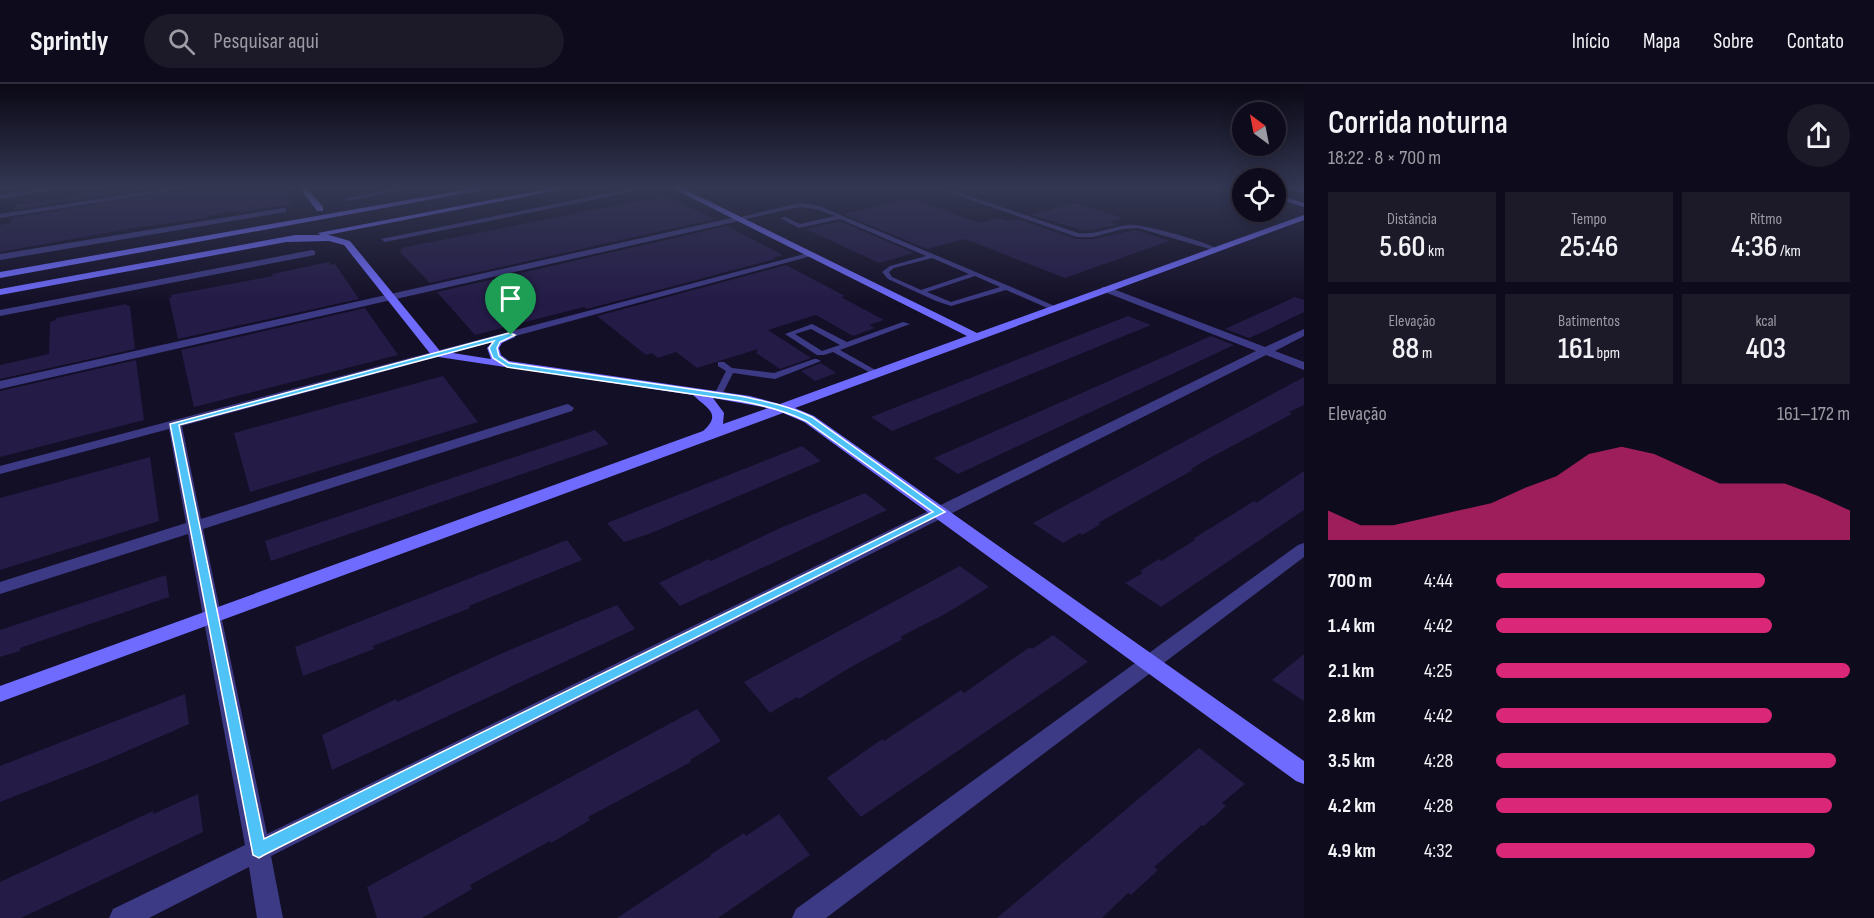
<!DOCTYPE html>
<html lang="pt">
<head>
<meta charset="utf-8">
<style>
  body { margin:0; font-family:"Sofia Sans Condensed",sans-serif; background:#1c1929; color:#f1f3f6; height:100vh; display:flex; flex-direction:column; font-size:22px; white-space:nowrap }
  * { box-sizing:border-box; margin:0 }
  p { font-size:20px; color:#9b9ba3 }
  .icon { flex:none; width:33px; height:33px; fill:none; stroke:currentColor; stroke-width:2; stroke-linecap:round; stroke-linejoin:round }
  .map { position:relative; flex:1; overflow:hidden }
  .panel { display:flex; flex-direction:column; background:#0e0b1c; width:570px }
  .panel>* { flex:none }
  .needle { width:39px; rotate:328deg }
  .fabs { position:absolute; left:1232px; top:18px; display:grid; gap:12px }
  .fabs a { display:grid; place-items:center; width:54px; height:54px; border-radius:50%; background:#0e0b1c; box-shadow:0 3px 15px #0003,0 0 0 2px #2e2b3b; font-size:30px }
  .pin { position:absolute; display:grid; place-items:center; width:51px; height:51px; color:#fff; margin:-62px -26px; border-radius:50% 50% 50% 0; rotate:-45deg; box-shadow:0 0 6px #0007 }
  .pin .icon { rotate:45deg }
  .round { display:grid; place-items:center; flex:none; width:63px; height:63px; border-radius:32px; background:#1c1929 }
  .overview { display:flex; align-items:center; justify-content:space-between; height:102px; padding:0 24px }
  h1 { font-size:33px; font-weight:600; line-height:45px }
  .metrics { display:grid; grid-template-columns:repeat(3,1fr); gap:9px; height:102px; padding:6px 24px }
  .metrics div { display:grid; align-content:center; border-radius:0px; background:#1c1929; text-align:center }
  .metrics b { font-size:30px; font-weight:600 }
  .metrics small { font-size:16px; font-weight:400 }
  .metrics p { font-size:16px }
  .chart { height:168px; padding:12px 24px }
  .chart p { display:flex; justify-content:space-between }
  .chart svg { width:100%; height:108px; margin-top:6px; fill:#db2777; opacity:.7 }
  ul { padding:0 24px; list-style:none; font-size:20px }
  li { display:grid; grid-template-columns:96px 72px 1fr; align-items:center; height:45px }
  li i { height:15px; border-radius:8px; background:#db2777 }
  header { display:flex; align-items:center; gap:36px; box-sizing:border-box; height:84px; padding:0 30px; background:#0e0b1c; border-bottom:2px solid #2e2b3b }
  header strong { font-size:28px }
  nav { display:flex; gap:33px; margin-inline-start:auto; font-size:21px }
  .search { width:420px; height:54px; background:#1c1929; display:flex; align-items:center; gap:15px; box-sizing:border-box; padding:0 21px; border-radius:33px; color:#9b9ba3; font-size:22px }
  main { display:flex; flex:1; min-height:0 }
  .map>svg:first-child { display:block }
</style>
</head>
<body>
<header>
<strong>Sprintly</strong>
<div class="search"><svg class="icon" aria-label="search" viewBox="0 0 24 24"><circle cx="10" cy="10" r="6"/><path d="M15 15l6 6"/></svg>Pesquisar aqui</div>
<nav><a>Início</a><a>Mapa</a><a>Sobre</a><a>Contato</a></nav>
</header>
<main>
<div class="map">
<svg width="1304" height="834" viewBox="0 0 1304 834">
  <rect width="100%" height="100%" fill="#130f26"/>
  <g fill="#241b47">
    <polygon points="140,103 158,103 14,126 15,121"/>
    <polygon points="198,103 281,103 292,118 288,119 290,120 239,129 238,127 207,132 207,134 134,144 0,168 0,141 11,139 12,134"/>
    <polygon points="664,112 715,135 430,199 399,167 403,166 401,164"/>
    <polygon points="911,114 980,139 998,134 1008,137 1018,135 1076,155 1094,155 1136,146 1169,157 1065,194 965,155 927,165 843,130"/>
    <polygon points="1075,119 1124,134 1110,138 1118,141 1085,147 1031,131"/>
    <polygon points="840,137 914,169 879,179 806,145"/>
    <polygon points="727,142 783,171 773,174 775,175 587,225 584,223 475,251 437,208"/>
    <polygon points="329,178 331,181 335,180 359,215 178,255 169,214 172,213 171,211 273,192 272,190"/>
    <polygon points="786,181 845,212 841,213 884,236 869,241 875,244 853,252 816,231 768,246 811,274 780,285 756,269 758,265 697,284 676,268 658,274 652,269 646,271 597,232"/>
    <polygon points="1295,213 1304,216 1304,228 1263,248 1249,254 1225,245"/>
    <polygon points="126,220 127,222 130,222 135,265 0,295 0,281 49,270 50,238 56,236 56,234"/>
    <polygon points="365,224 398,271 194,323 181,266"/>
    <polygon points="1128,232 1151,241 892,347 871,333"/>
    <polygon points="1211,252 1234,261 958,390 934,374"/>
    <polygon points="136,276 144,336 0,373 0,307"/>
    <polygon points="821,279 836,289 815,297 801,287"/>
    <polygon points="443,292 478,338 250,408 234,349"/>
    <polygon points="1304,293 1304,321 1289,328 1292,330 1204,377 1191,385 1193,386 1098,439 1101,440 1082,451 1080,449 1063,459 1033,439"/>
    <polygon points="595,346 609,360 271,477 265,457"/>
    <polygon points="802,362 821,377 649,450 624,458 607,439"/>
    <polygon points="150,373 159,437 0,486 0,414"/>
    <polygon points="1304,387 1304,426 1161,523 1125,499 1143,489 1140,487 1159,475 1161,477 1195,456 1193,455 1209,445 1254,417 1256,419"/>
    <polygon points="865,409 887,426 680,522 659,499 709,475 711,477 780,444"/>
    <polygon points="567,456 582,476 469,522 470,524 373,562 374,565 303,592 295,563"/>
    <polygon points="960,482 989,503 947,529 900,553 903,555 851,583 799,615 797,613 770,629 744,598"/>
    <polygon points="166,491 169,513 20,564 20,567 0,573 0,546"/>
    <polygon points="617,521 635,545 332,686 322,651 396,615 397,618 498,571"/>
    <polygon points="1053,551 1088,578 861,733 827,694 882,655 884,657 961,606 964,609 1030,563 1032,565"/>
    <polygon points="1304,570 1304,617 1272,596"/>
    <polygon points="185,610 189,640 104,677 0,718 0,682"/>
    <polygon points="697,625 721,657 690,676 691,678 588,733 590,736 551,759 550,757 470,801 472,805 422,834 377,834 367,803"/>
    <polygon points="1199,664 1245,700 1222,719 1226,722 1204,742 1202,741 1154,783 1158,786 1131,811 1128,809 1102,834 997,834"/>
    <polygon points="198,710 203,748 21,834 0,834 0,798 153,727 153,730"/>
    <polygon points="779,730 810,771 718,834 617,834 711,772 710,771 744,749 746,752"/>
  </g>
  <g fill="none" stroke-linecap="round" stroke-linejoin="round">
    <polyline stroke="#2fb8b0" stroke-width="2" stroke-dasharray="1.5 2" stroke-linecap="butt" points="1232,103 1242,107"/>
    <g fill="#3d3a85" fill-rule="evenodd">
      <path d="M934 103H942L1078 149C1096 151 1111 143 1128 141 1141 139 1206 158 1218 165L1213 166 1138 144 1123 145 1093 153H1077Z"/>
      <path d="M800 119 819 122 1009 202 1059 224 1052 226 1006 206 951 222 936 217 888 195 882 188 890 182 926 172 840 135 799 144 780 134 785 133 800 140 835 132 816 125 800 123 736 137 733 135ZM932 174 969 190 921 206 892 193 889 188 894 184ZM975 192 1000 203 951 218 927 208Z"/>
      <path d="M903 238 910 240 840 266 879 288 880 290 876 292 833 268 824 271H817L785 250 812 240 847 258ZM811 245 840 261 822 267 795 250Z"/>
      <polygon points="814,275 817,275 821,277 775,295 733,289 721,313 718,314 714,311 726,287 718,282 718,278 724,278 732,284 774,289"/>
    </g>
    <g fill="#3d3a85" fill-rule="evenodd">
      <polygon points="52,103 73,103 0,115 0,111"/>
      <polygon points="176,103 196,103 0,134 0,130"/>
      <polygon points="401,103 419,103 348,117 344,115"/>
      <polygon points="639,103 656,103 385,158 381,155"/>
      <polygon points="283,124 286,124 286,128 0,176 0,170"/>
      <polygon points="736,133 739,133 739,137 0,305 0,297"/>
      <polygon points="312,166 315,167 315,171 0,232 0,226"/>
      <polygon points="808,169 815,171 182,342 201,435 564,321 568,320 574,324 572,327 203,445 267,750 1256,267 1102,207 1102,203 1108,203 1265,263 1304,245 1304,252 1275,267 1304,278 1304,286 1266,271 271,772 283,834 257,834 249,783 149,834 109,834 113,825 245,761 188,450 0,510 0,498 186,439 169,345 0,390 0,382"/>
      <polygon points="1304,459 1304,473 826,834 792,834 796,825 1298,461"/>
    </g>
    <g fill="#6f6bff" fill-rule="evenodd">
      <polygon points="299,103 306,103 323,123 323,127 317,127"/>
      <polygon points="481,103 499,103 0,194 0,188"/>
      <polygon points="558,103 575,103 322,152 318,149"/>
      <path d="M670 103H680L977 249 1304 131V136L795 324 814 332 1304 677V700L1296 697 804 338 783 329 0 618V602L703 347C723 329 706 324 693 311L432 272 344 161 329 157 286 158 0 211V205L295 151H329L350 157 440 267 491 275 487 264C494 255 503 247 515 249V253L502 259 499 264 501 271 509 277 750 312 780 320 967 252ZM713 314 768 324 723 340 724 329Z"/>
      <polygon points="1288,103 1304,105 1304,109 1288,105"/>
      <polygon points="1275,110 1304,119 1304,123 1275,114"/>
    </g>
  </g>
  <linearGradient id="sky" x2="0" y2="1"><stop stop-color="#0a0815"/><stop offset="0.47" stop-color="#333752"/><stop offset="1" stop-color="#333752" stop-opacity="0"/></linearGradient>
  <rect width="1304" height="220" fill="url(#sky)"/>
  <path fill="#4fc3f7" stroke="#fff" stroke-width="1.5" fill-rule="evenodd" d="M509 249 515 251 500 258 497 264 499 272 509 279 740 312C765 317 789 322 812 333L945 428 264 771 259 774 253 771 170 340ZM494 257 489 264 493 274 507 283 740 317C763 321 785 327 806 337L933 428 264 755 179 341Z"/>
</svg>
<div class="fabs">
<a><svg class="needle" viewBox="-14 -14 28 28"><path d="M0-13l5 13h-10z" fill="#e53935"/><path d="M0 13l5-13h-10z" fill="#9b9ba3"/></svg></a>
<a><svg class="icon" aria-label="locate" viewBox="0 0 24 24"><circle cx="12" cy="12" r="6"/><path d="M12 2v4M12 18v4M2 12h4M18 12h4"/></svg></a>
</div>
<div class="pin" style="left:511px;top:251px;background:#1e9e55"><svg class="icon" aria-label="arrive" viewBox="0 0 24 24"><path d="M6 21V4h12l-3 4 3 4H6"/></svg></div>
</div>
<section class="panel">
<div class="overview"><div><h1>Corrida noturna</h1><p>18:22 · 8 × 700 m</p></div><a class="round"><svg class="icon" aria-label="share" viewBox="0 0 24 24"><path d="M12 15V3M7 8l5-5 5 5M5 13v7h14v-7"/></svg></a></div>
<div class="metrics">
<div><p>Distância</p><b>5.60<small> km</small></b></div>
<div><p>Tempo</p><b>25:46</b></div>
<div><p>Ritmo</p><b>4:36<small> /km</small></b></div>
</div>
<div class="metrics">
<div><p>Elevação</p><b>88<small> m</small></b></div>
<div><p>Batimentos</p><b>161<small> bpm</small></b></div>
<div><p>kcal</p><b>403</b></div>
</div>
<div class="chart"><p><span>Elevação</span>161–172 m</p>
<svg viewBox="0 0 160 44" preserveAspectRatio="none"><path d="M0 44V32L10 38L20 38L30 35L40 32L50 29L60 23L70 18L80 9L90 6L100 9L110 15L120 21L130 21L140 21L150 26L160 32V44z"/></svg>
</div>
<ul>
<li><b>700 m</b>4:44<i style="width:76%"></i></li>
<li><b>1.4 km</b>4:42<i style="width:78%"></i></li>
<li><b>2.1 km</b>4:25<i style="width:100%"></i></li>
<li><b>2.8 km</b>4:42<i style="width:78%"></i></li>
<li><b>3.5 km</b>4:28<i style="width:96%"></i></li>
<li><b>4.2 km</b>4:28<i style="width:95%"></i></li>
<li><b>4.9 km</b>4:32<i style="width:90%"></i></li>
</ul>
</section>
</main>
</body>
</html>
